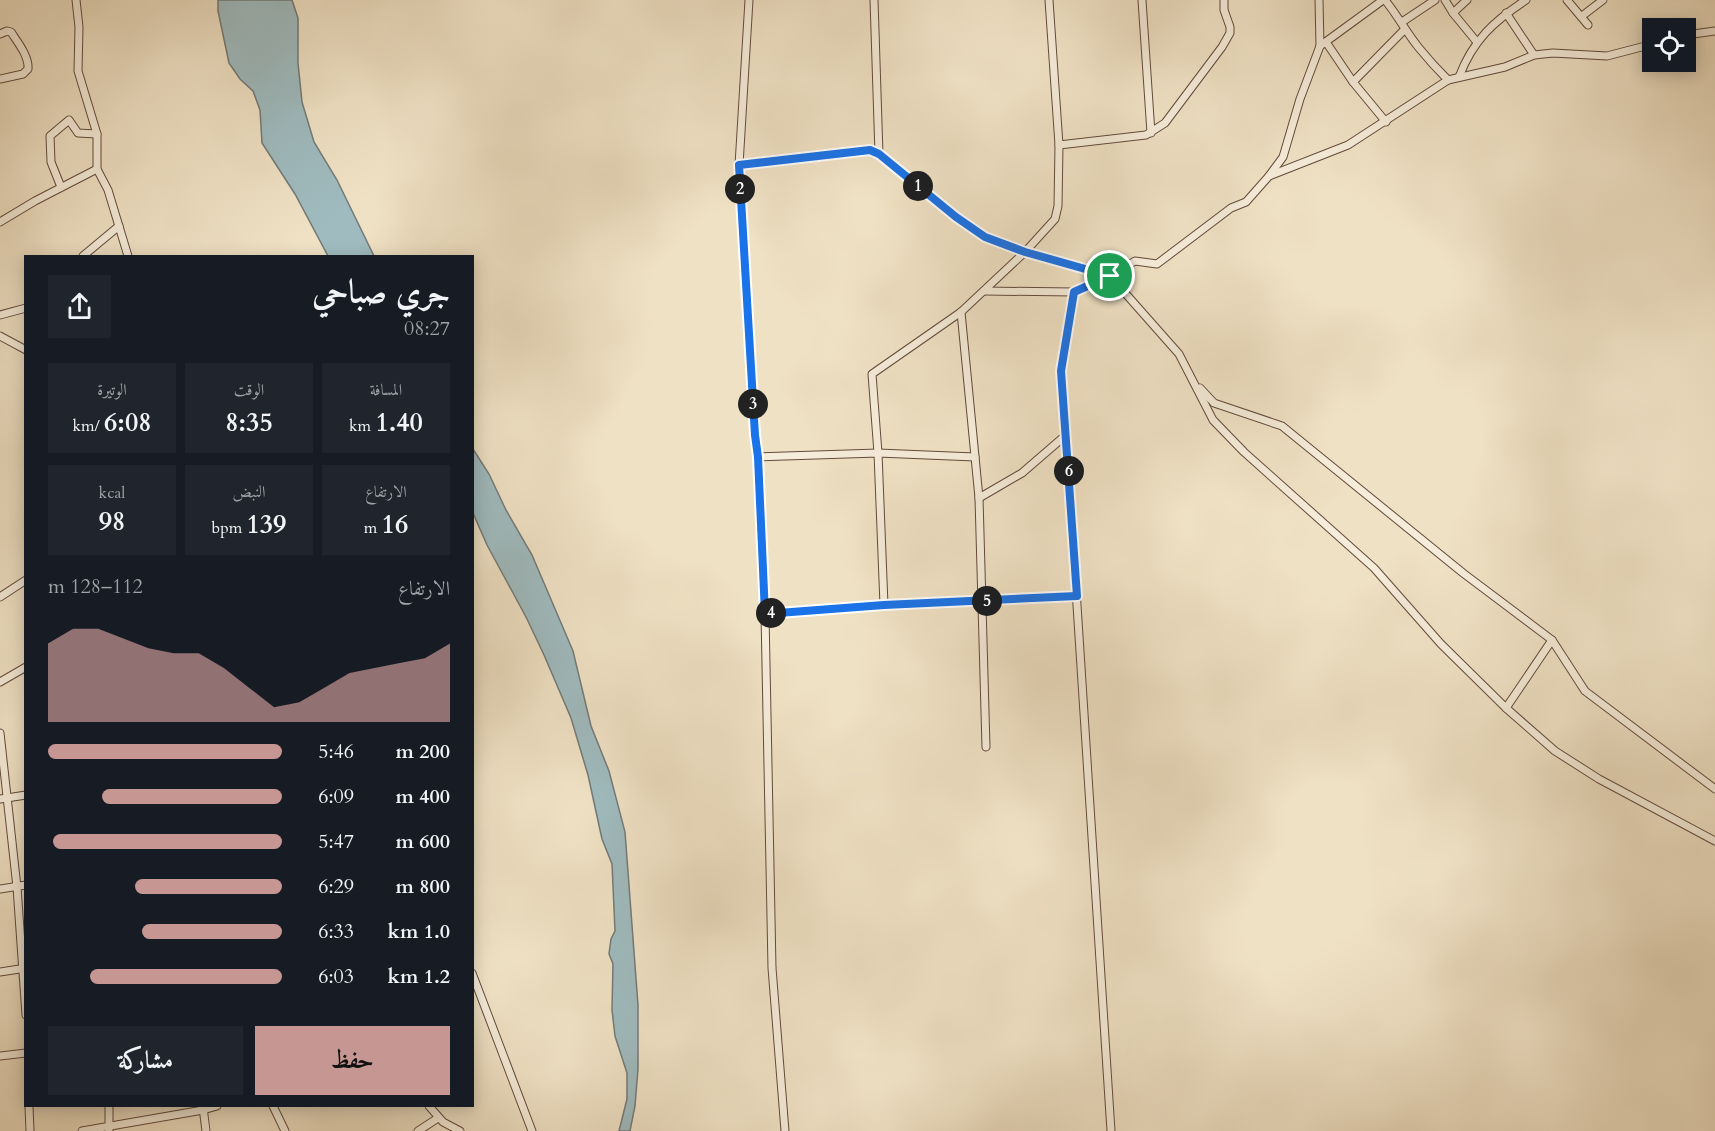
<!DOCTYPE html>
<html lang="ar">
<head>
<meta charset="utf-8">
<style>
  body { margin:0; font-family:Cardo,Amiri,serif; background:#20242c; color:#f1f3f6; direction:rtl; height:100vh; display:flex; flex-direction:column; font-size:22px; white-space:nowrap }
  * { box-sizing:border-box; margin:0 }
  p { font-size:20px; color:#9ea1a6 }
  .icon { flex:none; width:33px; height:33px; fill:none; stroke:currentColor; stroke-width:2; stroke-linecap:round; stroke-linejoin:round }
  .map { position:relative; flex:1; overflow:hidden; direction:ltr }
  .side { position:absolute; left:24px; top:255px; width:450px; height:852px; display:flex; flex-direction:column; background:#171b24; border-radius:0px; box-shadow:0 3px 15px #0003; direction:rtl }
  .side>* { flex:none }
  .buttons { position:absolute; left:1642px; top:18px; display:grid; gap:12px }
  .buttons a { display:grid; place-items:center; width:54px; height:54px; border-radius:0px; background:#171b24; box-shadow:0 3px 15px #0003; font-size:30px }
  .pin { position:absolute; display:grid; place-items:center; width:51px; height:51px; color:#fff; margin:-26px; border:3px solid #fff; border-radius:50%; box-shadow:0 2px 6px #0007 }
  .km { position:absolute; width:30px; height:30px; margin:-15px; border-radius:50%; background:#222; color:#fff; font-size:16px; line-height:30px; text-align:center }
  .round { display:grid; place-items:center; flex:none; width:63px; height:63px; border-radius:0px; background:#20242c }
  .head { display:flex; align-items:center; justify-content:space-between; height:102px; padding:0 24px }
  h1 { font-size:33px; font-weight:600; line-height:45px }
  .figures { display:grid; grid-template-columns:repeat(3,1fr); gap:9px; height:102px; padding:6px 24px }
  .figures div { display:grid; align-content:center; border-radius:0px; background:#20242c; text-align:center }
  .figures b { font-size:26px; font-weight:600 }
  .figures small { font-size:16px; font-weight:400 }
  .figures p { font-size:16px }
  .chart { height:168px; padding:12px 24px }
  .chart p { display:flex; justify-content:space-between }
  .chart svg { width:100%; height:108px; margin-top:6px; fill:#c59692; opacity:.7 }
  .button { display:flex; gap:12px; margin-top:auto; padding:12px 24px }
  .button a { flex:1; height:69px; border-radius:0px; background:#c59692; color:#111; font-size:24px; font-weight:600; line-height:69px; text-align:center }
  .button a+a { background:#20242c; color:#f1f3f6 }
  ul { padding:0 24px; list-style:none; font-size:20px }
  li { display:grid; grid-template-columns:96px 72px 1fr; align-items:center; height:45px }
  li i { height:15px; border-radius:8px; background:#c59692 }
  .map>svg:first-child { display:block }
</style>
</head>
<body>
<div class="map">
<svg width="1715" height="1131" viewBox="0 0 1715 1131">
  <rect width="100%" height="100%" fill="#efe1c4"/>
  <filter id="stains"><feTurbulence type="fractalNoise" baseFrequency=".00333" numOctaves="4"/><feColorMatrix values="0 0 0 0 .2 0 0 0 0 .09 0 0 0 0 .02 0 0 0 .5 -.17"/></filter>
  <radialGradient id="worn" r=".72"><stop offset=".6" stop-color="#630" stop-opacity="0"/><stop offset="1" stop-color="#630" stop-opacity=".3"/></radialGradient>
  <g fill="#9fbbbf" stroke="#747a78" stroke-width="1.5">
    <polygon points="218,0 292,0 298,18 298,63 302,102 314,142 337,180 374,256 328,256 295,194 262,143 260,110 253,91 240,79 229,63 218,11"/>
    <polygon points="473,449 489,474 506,510 532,555 573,651 591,726 609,771 625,832 638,1005 638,1069 635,1106 630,1131 619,1131 627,1099 627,1073 615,1036 612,1010 613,964 609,954 611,939 615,931 612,864 602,839 588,775 571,718 544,655 526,617 487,545 473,513"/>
  </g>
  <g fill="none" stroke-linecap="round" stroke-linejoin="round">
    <defs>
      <g id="minor">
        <polyline points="76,0 79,27 78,71 97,134 97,169 108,190 128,256"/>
        <polyline points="749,0 739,165 755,435 758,457 765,614 772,968 785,1131"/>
        <polyline points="874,0 879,154"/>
        <polyline points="1142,0 1151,133"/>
        <polyline points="1319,0 1320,46"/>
        <path d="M1385 0C1398 16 1406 32 1419 48 1428 59 1438 70 1448 80"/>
        <polyline points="1445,0 1453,13 1476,41"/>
        <polyline points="1567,0 1588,25"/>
        <polyline points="1453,13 1467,0"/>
        <polyline points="1506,13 1534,55"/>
        <polyline points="1582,16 1603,0"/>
        <polyline points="1402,22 1435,0"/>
        <path d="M0 34 7 31 11 32C18 43 29 56 28 69L23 74 0 79"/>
        <polyline points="1686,35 1715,31"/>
        <polyline points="1326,42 1353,82 1386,122"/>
        <path d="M1459 77C1473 40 1494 21 1526 0"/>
        <polyline points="1353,82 1405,29"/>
        <polyline points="1059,145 1146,135 1165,123 1222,47 1230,33 1230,27 1224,10 1224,0"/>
        <polyline points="739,165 870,150 879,154 956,217 985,237 1025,252 1110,276 1179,354 1213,420 1244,452 1374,568 1441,644 1506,708 1555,751 1599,779 1715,841"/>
        <polyline points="1269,176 1348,145 1448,80 1505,67 1534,55 1553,53 1607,56 1653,44"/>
        <polyline points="61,187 51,162 50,136 69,120 78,133 97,134"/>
        <polyline points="0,222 35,201 97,169"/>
        <polyline points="83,256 119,226"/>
        <polyline points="984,291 1074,292 1110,276 1135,261 1157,264 1231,208 1246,202 1269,176 1283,157 1300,99 1320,46 1383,0"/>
        <polyline points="961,312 979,498 986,747"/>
        <polyline points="0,315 26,308"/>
        <polyline points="0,336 26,350"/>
        <polyline points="1200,388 1214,403 1282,426 1463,573 1552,640 1585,691 1715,789"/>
        <polyline points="1066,435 1111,1131"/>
        <polyline points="758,457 878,453 975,457"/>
        <polyline points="979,498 1022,473 1066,435 1061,371 1074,292"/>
        <polyline points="0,597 26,580"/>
        <polyline points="884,605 878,453 872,374 961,312 1025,252 1055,219 1058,206 1059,145 1049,0"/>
        <polyline points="765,614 884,605 1077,596"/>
        <polyline points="0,682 26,667"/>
        <polyline points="1506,708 1552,640"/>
        <polyline points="0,733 17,887 26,1015"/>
        <polyline points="0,799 26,795"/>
        <polyline points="0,889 26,885"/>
        <polyline points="0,972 26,968"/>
        <polyline points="472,973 532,1131"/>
        <polyline points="0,1056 26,1053"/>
        <polyline points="29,1106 30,1131"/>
        <polyline points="273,1106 285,1131"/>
        <polyline points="429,1106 443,1122 460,1131"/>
        <polyline points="203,1107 206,1131"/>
        <polyline points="82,1131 203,1110 217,1106"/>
        <polyline points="109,1131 109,1106"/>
        <polyline points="418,1131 438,1118"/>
      </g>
    </defs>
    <use href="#minor" stroke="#624a3c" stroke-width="9"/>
    <use href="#minor" stroke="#f5ecd9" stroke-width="7"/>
  </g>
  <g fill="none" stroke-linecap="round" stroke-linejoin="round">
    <defs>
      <polygon id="route" points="870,150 879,154 956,217 985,237 1025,252 1110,276 1074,292 1061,371 1077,596 884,605 765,614 758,457 755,435 739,165"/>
    </defs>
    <use href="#route" stroke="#fff" stroke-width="12"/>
    <use href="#route" stroke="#1a73e8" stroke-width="8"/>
  </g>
  <rect width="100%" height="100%" filter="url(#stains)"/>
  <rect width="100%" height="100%" fill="url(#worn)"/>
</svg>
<div class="buttons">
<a><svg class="icon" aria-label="locate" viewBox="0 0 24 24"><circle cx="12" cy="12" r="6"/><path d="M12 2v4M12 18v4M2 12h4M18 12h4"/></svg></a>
</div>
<div class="pin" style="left:1110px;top:276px;background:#1e9e55"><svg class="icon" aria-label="arrive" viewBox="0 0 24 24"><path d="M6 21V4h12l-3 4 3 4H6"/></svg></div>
<b class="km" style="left:918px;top:186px">1</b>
<b class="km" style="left:740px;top:189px">2</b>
<b class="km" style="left:753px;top:404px">3</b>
<b class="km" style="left:771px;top:613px">4</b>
<b class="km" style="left:987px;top:601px">5</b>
<b class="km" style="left:1069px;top:471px">6</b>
<section class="side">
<div class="head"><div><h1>جري صباحي</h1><p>08:27</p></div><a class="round"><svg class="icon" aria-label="share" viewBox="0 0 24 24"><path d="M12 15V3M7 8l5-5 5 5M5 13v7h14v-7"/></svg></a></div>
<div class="figures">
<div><p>المسافة</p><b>1.40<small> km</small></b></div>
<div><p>الوقت</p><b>8:35</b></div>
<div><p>الوتيرة</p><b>6:08<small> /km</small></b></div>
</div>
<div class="figures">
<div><p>الارتفاع</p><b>16<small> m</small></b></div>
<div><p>النبض</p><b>139<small> bpm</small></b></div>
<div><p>kcal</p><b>98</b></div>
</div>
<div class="chart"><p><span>الارتفاع</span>112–128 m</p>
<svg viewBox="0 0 160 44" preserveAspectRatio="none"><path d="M0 44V12L10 6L20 6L30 10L40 14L50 16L60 16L70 22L80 30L90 38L100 36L110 30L120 24L130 22L140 20L150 18L160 12V44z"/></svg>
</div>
<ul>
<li><b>200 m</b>5:46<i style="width:100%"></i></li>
<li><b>400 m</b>6:09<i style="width:77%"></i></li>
<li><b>600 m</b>5:47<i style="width:98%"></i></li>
<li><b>800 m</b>6:29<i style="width:63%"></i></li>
<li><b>1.0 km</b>6:33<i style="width:60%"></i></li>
<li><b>1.2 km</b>6:03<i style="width:82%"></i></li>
</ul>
<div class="button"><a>حفظ</a><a>مشاركة</a></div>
</section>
</div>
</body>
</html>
